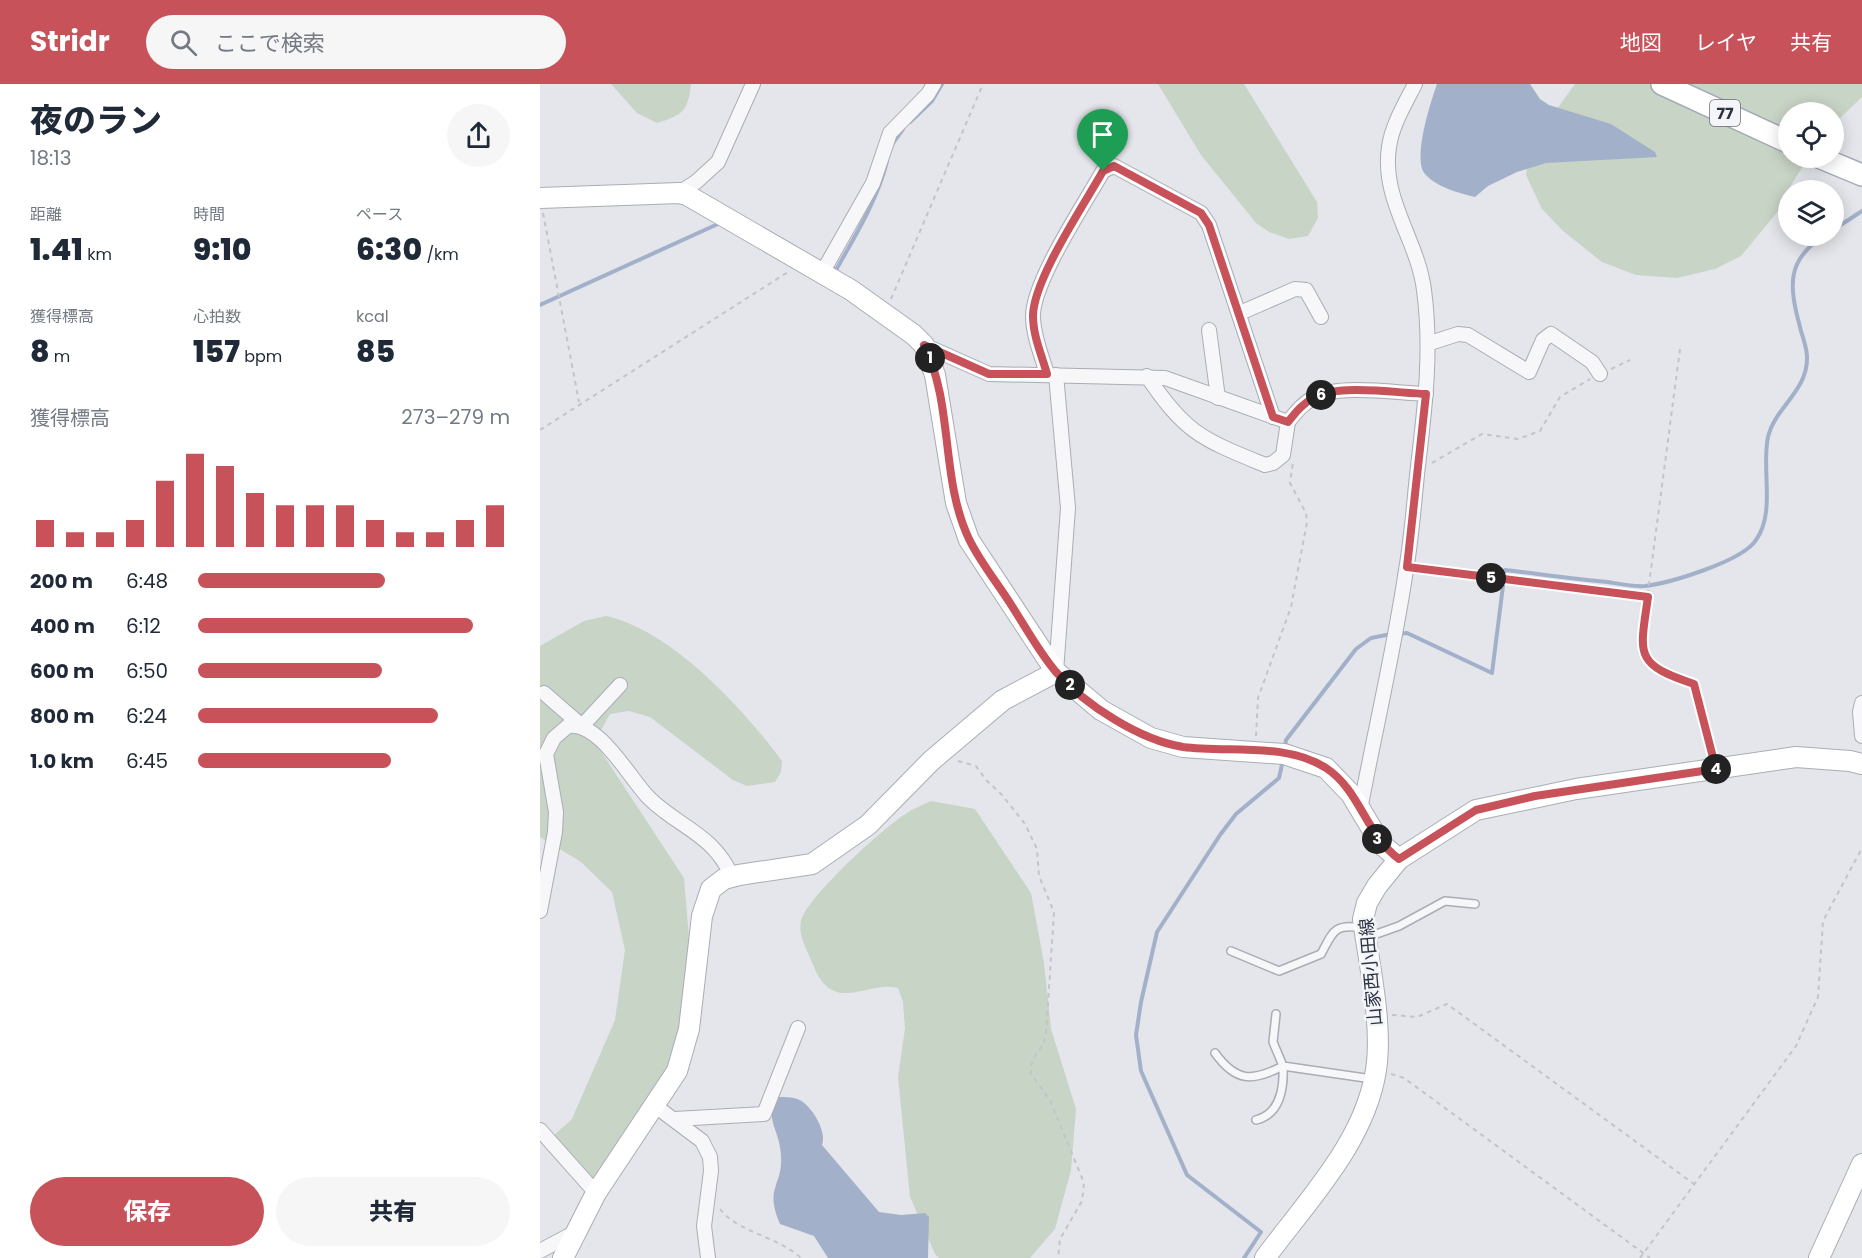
<!DOCTYPE html>
<html lang="ja">
<head>
<meta charset="utf-8">
<style>
  body { margin:0; font-family:Poppins,"Noto Sans JP",sans-serif; background:#f6f6f7; color:#1f2937; height:100vh; display:flex; flex-direction:column; font-size:22px; white-space:nowrap }
  * { box-sizing:border-box; margin:0 }
  p { font-size:20px; color:#747a83 }
  .icon { flex:none; width:33px; height:33px; fill:none; stroke:currentColor; stroke-width:2; stroke-linecap:round; stroke-linejoin:round }
  .map { position:relative; flex:1; overflow:hidden }
  .details { display:flex; flex-direction:column; background:#fff; width:540px }
  .details>* { flex:none }
  .controls { position:absolute; left:1238px; top:18px; display:grid; gap:12px }
  .controls a { display:grid; place-items:center; width:66px; height:66px; border-radius:50%; background:#fff; box-shadow:0 3px 15px #0003; font-size:30px }
  .pin { position:absolute; display:grid; place-items:center; width:51px; height:51px; color:#fff; margin:-62px -26px; border-radius:50% 50% 50% 0; rotate:-45deg; box-shadow:0 0 6px #0007 }
  .pin .icon { rotate:45deg }
  .km { position:absolute; width:30px; height:30px; margin:-15px; border-radius:50%; background:#222; color:#fff; font-size:16px; line-height:30px; text-align:center }
  .round { display:grid; place-items:center; flex:none; width:63px; height:63px; border-radius:32px; background:#f6f6f7 }
  .summary { display:flex; align-items:center; justify-content:space-between; height:102px; padding:0 30px }
  h1 { font-size:33px; font-weight:800; line-height:45px }
  .metrics { display:grid; grid-template-columns:repeat(3,1fr); gap:9px; height:102px; padding:6px 30px }
  .metrics div { display:grid; align-content:center }
  .metrics b { font-size:30px; font-weight:800 }
  .metrics small { font-size:16px; font-weight:400 }
  .metrics p { font-size:16px }
  .chart { height:168px; padding:12px 30px }
  .chart p { display:flex; justify-content:space-between }
  .chart svg { width:100%; height:108px; margin-top:6px; stroke:#c75259; stroke-width:6 }
  .button { display:flex; gap:12px; margin-top:auto; padding:12px 30px }
  .button a { flex:1; height:69px; border-radius:36px; background:#c75259; color:#fff; font-size:24px; font-weight:800; line-height:69px; text-align:center }
  .button a+a { background:#f6f6f7; color:#1f2937 }
  ul { padding:0 30px; list-style:none; font-size:20px }
  li { display:grid; grid-template-columns:96px 72px 1fr; align-items:center; height:45px }
  li i { height:15px; border-radius:8px; background:#c75259 }
  header { display:flex; align-items:center; gap:36px; box-sizing:border-box; height:84px; padding:0 30px; background:#c75259; color:#fff }
  header strong { font-size:28px }
  nav { display:flex; gap:33px; margin-inline-start:auto; font-size:21px }
  .search { width:420px; height:54px; background:#f6f6f7; display:flex; align-items:center; gap:15px; box-sizing:border-box; padding:0 21px; border-radius:33px; color:#747a83; font-size:22px }
  main { display:flex; flex:1; min-height:0 }
  .map>svg:first-child { display:block }
</style>
</head>
<body>
<header>
<strong>Stridr</strong>
<div class="search"><svg class="icon" aria-label="search" viewBox="0 0 24 24"><circle cx="10" cy="10" r="6"/><path d="M15 15l6 6"/></svg>ここで検索</div>
<nav><a>地図</a><a>レイヤ</a><a>共有</a></nav>
</header>
<main>
<section class="details">
<div class="summary"><div><h1>夜のラン</h1><p>18:13</p></div><a class="round"><svg class="icon" aria-label="share" viewBox="0 0 24 24"><path d="M12 15V3M7 8l5-5 5 5M5 13v7h14v-7"/></svg></a></div>
<div class="metrics">
<div><p>距離</p><b>1.41<small> km</small></b></div>
<div><p>時間</p><b>9:10</b></div>
<div><p>ペース</p><b>6:30<small> /km</small></b></div>
</div>
<div class="metrics">
<div><p>獲得標高</p><b>8<small> m</small></b></div>
<div><p>心拍数</p><b>157<small> bpm</small></b></div>
<div><p>kcal</p><b>85</b></div>
</div>
<div class="chart"><p><span>獲得標高</span>273–279 m</p>
<svg viewBox="0 0 160 44" preserveAspectRatio="none"><path d="M5 44V33M15 44V38M25 44V38M35 44V33M45 44V17M55 44V6M65 44V11M75 44V22M85 44V27M95 44V27M105 44V27M115 44V33M125 44V38M135 44V38M145 44V33M155 44V27"/></svg>
</div>
<ul>
<li><b>200 m</b>6:48<i style="width:60%"></i></li>
<li><b>400 m</b>6:12<i style="width:88%"></i></li>
<li><b>600 m</b>6:50<i style="width:59%"></i></li>
<li><b>800 m</b>6:24<i style="width:77%"></i></li>
<li><b>1.0 km</b>6:45<i style="width:62%"></i></li>
</ul>
<div class="button"><a>保存</a><a>共有</a></div>
</section>
<div class="map">
<svg width="1322" height="1174" viewBox="0 0 1322 1174">
  <rect width="100%" height="100%" fill="#e4e6eb"/>
  <g fill="#c8d4c6">
    <path d="M71 0H151C148 28 142 31 117 39L97 29Z"/>
    <polygon points="618,0 704,0 777,118 778,134 768,152 749,155 729,148 716,139 661,71"/>
    <polygon points="1035,0 1322,0 1322,13 1293,41 1293,28 1248,28 1248,74 1268,74 1248,106 1243,121 1201,172 1175,185 1137,194 1096,191 1062,178 1023,147 1002,125 986,91 990,62"/>
    <path d="M66 532C131 546 203 624 242 677L241 688 235 698 207 702 193 696 110 633 89 627 70 630 60 648V666L144 794 150 866 136 973 56 1095C39 1087 26 1067 13 1052L32 1035 75 936 85 866 72 808 41 778 0 753V562L44 537Z"/>
    <path d="M391 717 435 725 491 809 504 879 511 945 536 1025 531 1086 515 1145 490 1174H399L395 1170 370 1113 358 993 365 944 363 918 358 904C335 898 313 916 292 906 280 900 276 887 271 876 266 864 258 851 261 837 266 814 345 742 367 729 374 724 383 721 391 717Z"/>
  </g>
  <g fill="#a2b1c9">
    <path d="M897 0H990L1000 15 1009 21 1071 40 1115 68 1117 73 1006 79 977 88 948 102 935 113C919 109 896 103 885 90 872 75 891 17 897 0Z"/>
    <path d="M234 1013C243 1013 255 1012 263 1018 274 1026 287 1049 282 1061L339 1128 361 1131 385 1129 389 1133 388 1174H288L274 1152 240 1140C224 1102 243 1103 241 1072 240 1046 226 1039 234 1013Z"/>
  </g>
  <g fill="none" stroke-linecap="round" stroke-linejoin="round">
    <g stroke="#a2b1c9" stroke-width="4">
      <polyline points="370,38 392,17 402,0"/>
      <polyline points="353,59 363,45"/>
      <polyline points="1293,146 1322,127"/>
      <path d="M290 183 296 186C315 152 338 115 347 77"/>
      <polyline points="0,221 180,139"/>
      <path d="M858 550 867 549 952 589 965 486C999 490 1034 495 1068 498 1080 500 1093 503 1105 502 1130 499 1203 477 1216 456 1236 428 1221 385 1228 353 1235 323 1268 307 1267 273 1267 263 1262 252 1260 243 1249 202 1246 176 1284 152"/>
      <polyline points="745,663 746,656 816,565 831,554 851,550"/>
      <polyline points="704,1174 721,1148 647,1091 601,987 596,951 601,918 617,848 680,751 696,730 739,694 743,676"/>
    </g>
    <defs>
      <g id="lane">
        <polyline points="828,853 859,842 905,817 935,820"/>
        <path d="M691 867 739 887 781 870C793 848 794 839 822 844"/>
        <polyline points="736,930 733,958 743,982 832,995"/>
        <path d="M675 969C696 998 712 998 743 982 744 1004 740 1030 716 1036"/>
      </g>
      <g id="street">
        <polyline points="139,109 156,98 178,78 213,0"/>
        <polyline points="282,189 333,99 350,49 388,10 394,0"/>
        <polyline points="700,229 755,205 766,206 781,233"/>
        <polyline points="669,246 678,314"/>
        <polyline points="890,259 918,250 928,251 989,288 1003,256 1011,250 1052,278 1060,290"/>
        <path d="M384 261 449 290 625 294 748 338C756 328 763 319 775 313 801 300 856 309 886 310"/>
        <path d="M507 290C502 272 493 252 493 232 493 197 544 121 563 87L574 82 661 129 669 141 733 333"/>
        <path d="M607 292C646 350 662 355 725 381L733 379 743 371 748 338"/>
        <polyline points="516,588 528,424 516,291"/>
        <polyline points="4,609 42,642 80,601"/>
        <polyline points="1322,619 1320,628 1322,652"/>
        <path d="M820 726C835 646 854 567 866 486 872 452 874 417 878 382 885 323 892 266 884 206 878 157 841 115 849 63 852 41 865 20 875 0"/>
        <path d="M0 827 15 748 16 728 6 670 14 654 28 642C60 637 89 694 109 714 138 743 174 750 192 793"/>
        <polyline points="114,1021 162,1057 170,1073 171,1087 164,1142 168,1174"/>
        <polyline points="135,1035 224,1030 258,944"/>
        <polyline points="0,1046 56,1109"/>
        <polyline points="0,1167 28,1152 35,1152"/>
      </g>
      <g id="secondary">
        <polyline points="0,114 139,109 147,111 311,206 374,251 384,261 395,291 416,419 429,456 516,588 561,626 611,654 643,663 744,670 786,684 811,710 841,760 859,775"/>
        <polyline points="23,1174 56,1109 137,987 149,945 162,832 171,805 184,795 199,791 272,780 328,741 391,677 463,616 516,588"/>
        <path d="M725 1174C767 1117 825 1058 836 986 843 940 829 881 823 835L827 819 837 802 859 775 936 726 1036 705 1256 673 1310 677 1322 680"/>
        <polyline points="1279,1174 1322,1080"/>
      </g>
      <g id="primary">
        <polyline points="1122,0 1248,58"/>
        <polyline points="1281,74 1322,91"/>
      </g>
    </defs>
    <use href="#lane" stroke="#a9adb5" stroke-width="10"/>
    <use href="#street" stroke="#a9adb5" stroke-width="16"/>
    <use href="#secondary" stroke="#a9adb5" stroke-width="22"/>
    <use href="#primary" stroke="#a4aab6" stroke-width="24"/>
    <g stroke="#c2c4ca" stroke-width="2" stroke-dasharray="4.5 4.5" stroke-linecap="butt">
      <polyline points="3,129 39,318"/>
      <polyline points="351,215 443,0"/>
      <path d="M1140 265 1101 561C1109 587 1129 592 1154 600L1172 670"/>
      <polyline points="1071,285 1090,276"/>
      <polyline points="0,346 248,188"/>
      <polyline points="892,379 942,350 978,355 1000,347 1020,313 1050,295"/>
      <polyline points="878,485 1108,513"/>
      <polyline points="716,652 718,614 751,523 767,438 766,429 750,399 753,378"/>
      <path d="M418 677 436 682 446 696 462 711 485 740 497 765 499 792 514 828 506 950C504 966 489 972 491 990L510 1016 544 1099 542 1117 520 1155 518 1174"/>
      <polyline points="852,931 877,933 907,920 1154,1100"/>
      <polyline points="851,990 864,994 1110,1174"/>
      <path d="M180 1125C197 1148 239 1153 261 1174"/>
      <polyline points="1100,1174 1256,962 1278,913 1283,837 1322,764"/>
    </g>
    <use href="#lane" stroke="#f7f7f9" stroke-width="7"/>
    <use href="#street" stroke="#f7f7f9" stroke-width="14"/>
    <use href="#secondary" stroke="#fff" stroke-width="20"/>
    <use href="#primary" stroke="#fff" stroke-width="21"/>
  </g>
  <g fill="none" stroke-linecap="round" stroke-linejoin="round">
    <defs>
      <path id="route" d="M574 82 661 129 669 141 733 333 748 338C756 328 763 319 775 313 801 300 856 309 886 310L867 483 1108 513C1100 570 1093 580 1154 600L1176 685 995 712 936 726 859 775C826 751 820 706 786 684 746 658 688 669 643 663 600 656 545 621 516 588 498 567 484 540 468 516 455 496 439 476 429 455 400 394 414 321 384 261L449 290H507C502 272 493 252 493 232 493 196 544 121 563 87Z"/>
    </defs>
    <use href="#route" stroke="#fff" stroke-width="12"/>
    <use href="#route" stroke="#c75259" stroke-width="8"/>
  </g>
  <g text-anchor="middle" stroke-width="5" stroke-linejoin="round" paint-order="stroke">
    <rect fill="#f4f5f8" stroke="#686d79" stroke-width="1.5" x="1170" y="16" width="30" height="26" rx="4.5"/>
    <g font-size="16" font-weight="bold" fill="#2c3343">
      <text x="1185" y="35">77</text>
    </g>
    <g font-size="18" fill="#2c3343" stroke="#f4f5f8">
      <text transform="translate(831 888) rotate(-95)" y="6">山家西小田線</text>
    </g>
  </g>
</svg>
<div class="controls">
<a><svg class="icon" aria-label="locate" viewBox="0 0 24 24"><circle cx="12" cy="12" r="6"/><path d="M12 2v4M12 18v4M2 12h4M18 12h4"/></svg></a>
<a><svg class="icon" aria-label="layers" viewBox="0 0 24 24"><path d="M12 4l9 5-9 5-9-5zM3 14l9 5 9-5"/></svg></a>
</div>
<div class="pin" style="left:563px;top:87px;background:#1e9e55"><svg class="icon" aria-label="arrive" viewBox="0 0 24 24"><path d="M6 21V4h12l-3 4 3 4H6"/></svg></div>
<b class="km" style="left:390px;top:274px">1</b>
<b class="km" style="left:530px;top:601px">2</b>
<b class="km" style="left:837px;top:755px">3</b>
<b class="km" style="left:1176px;top:685px">4</b>
<b class="km" style="left:951px;top:494px">5</b>
<b class="km" style="left:781px;top:311px">6</b>
</div>
</main>
</body>
</html>
